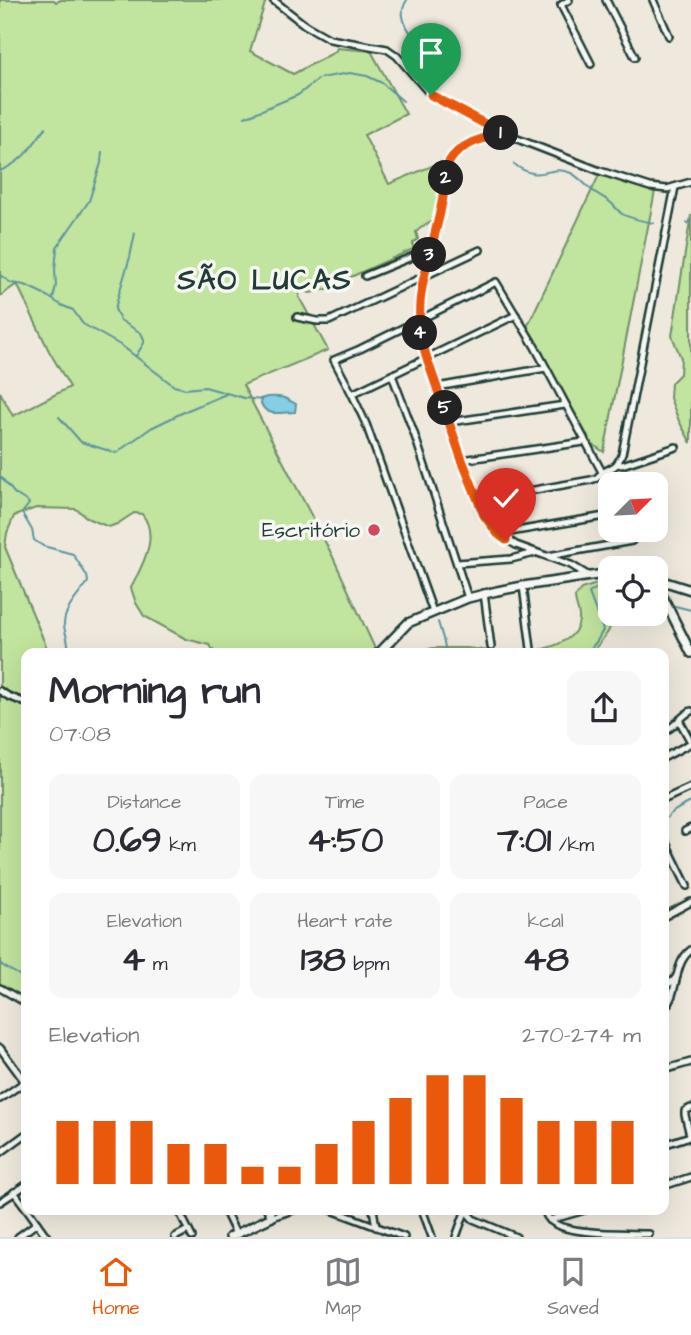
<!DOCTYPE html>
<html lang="en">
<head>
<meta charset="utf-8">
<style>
  body { margin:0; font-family:"Architects Daughter",sans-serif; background:#f7f7f7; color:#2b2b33; height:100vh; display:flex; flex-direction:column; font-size:26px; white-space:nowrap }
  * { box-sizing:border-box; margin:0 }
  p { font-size:23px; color:#7c7c81 }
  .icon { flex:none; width:38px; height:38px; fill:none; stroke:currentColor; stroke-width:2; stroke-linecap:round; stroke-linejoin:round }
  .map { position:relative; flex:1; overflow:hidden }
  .details { position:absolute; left:21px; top:648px; width:648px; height:567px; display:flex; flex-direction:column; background:#fff; border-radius:14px; box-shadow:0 7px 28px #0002 }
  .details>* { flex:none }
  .needle { width:46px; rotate:66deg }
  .buttons { position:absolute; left:598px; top:472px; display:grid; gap:14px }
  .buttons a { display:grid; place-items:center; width:70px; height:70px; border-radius:14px; background:#fff; box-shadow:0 7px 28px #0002; font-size:35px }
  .pin { position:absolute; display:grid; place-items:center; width:60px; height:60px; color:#fff; margin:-72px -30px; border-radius:50% 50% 50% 0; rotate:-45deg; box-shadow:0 0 7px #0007 }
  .pin .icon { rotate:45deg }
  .km { position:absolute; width:35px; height:35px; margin:-18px; border-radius:50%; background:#222; color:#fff; font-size:19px; line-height:35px; text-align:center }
  .round { display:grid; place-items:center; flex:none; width:74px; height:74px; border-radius:14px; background:#f7f7f7 }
  .head { display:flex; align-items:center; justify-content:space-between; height:119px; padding:0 28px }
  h1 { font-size:38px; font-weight:700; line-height:52px }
  .figures { display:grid; grid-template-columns:repeat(3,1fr); gap:10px; height:119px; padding:7px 28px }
  .figures div { display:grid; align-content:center; border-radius:14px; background:#f7f7f7; text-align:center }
  .figures b { font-size:35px; font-weight:700 }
  .figures small { font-size:19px; font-weight:400 }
  .figures p { font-size:19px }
  .chart { height:196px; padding:14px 28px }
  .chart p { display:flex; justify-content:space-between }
  .chart svg { width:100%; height:126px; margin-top:7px; stroke:#ea580c; stroke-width:6 }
  .tab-bar { display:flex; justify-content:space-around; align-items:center; height:98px; border-top:2px solid #e1e1e2; background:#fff; font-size:19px; color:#7c7c81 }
  .tab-bar a { display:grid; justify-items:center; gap:4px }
  .tab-bar .current { color:#ea580c }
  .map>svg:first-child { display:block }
</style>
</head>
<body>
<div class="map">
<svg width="691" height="1237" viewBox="0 0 691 1237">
  <rect width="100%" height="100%" fill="#efe9dd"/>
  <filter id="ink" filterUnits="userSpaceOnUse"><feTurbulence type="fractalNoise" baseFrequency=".0143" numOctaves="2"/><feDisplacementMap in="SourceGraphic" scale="14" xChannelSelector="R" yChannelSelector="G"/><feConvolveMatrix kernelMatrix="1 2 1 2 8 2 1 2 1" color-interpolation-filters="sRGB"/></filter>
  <g filter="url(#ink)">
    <g fill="#c1e49e" stroke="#709069" stroke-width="2">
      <path d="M0 0H54L56 2 61 0H266L250 51 293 74 335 52 337 48 371 51 406 114 364 135 389 184 446 160 439 218 423 226 416 232 418 239 413 243V249L353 276 335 287 310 293 303 290 300 292 299 297 328 350 243 385 332 555 377 653H215L210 645 186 639 144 616 136 603 131 588C142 565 160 537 142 514L134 513 117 524 109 527 89 519 76 509 36 508 14 516 7 533 5 547 49 653H26V998L0 987V392L13 416 70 387 49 351 17 284 0 296Z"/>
      <polygon points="600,173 655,191 604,452 592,444 527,327"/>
      <polygon points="691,215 691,443 679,421 670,398 671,383 680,374 681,358 672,336"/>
      <path d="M603 582 611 583V614H616L608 632 592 653H523C542 650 577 644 579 620 580 612 575 605 575 597L581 589Z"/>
      <polygon points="433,648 467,648 505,653 415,653"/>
    </g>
    <path fill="#85cee5" stroke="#5c949e" stroke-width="2" d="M267 397C281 396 284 397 296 404L295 412C282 412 263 419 260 399Z"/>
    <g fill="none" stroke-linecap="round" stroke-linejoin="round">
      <g stroke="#5c949e" stroke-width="2">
        <path d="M407 0C397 14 406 27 415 39L407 56C416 68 424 82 437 89"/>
        <polyline points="245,117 298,95 320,78 350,73 367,76 382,83 403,101"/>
        <path d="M514 164C541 185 548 163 571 173 578 176 585 185 592 190 598 195 605 198 610 202 615 206 618 211 622 214 631 219 644 221 654 223"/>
        <path d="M0 171C24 161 32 146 46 127"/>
        <polyline points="687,223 691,222"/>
        <polyline points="135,233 130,257 118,297 115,309 120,320 141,333 144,339 144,343 136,356"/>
        <polyline points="0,275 11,283 25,285 44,294 61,305 73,310 83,324 122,346 174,386 185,389 205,387 244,398 262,400"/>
        <polyline points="53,299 56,285 55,270 57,247 89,201 101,163 102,152"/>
        <polyline points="59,417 81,442 116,453 151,428 188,410 226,394"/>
        <path d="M0 476 15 494 28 502 29 504 22 513 32 530 34 540 43 546 73 554 87 576 88 582C80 594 64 609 64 624 64 633 70 640 68 653"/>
        <polyline points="671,605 691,610"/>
        <polyline points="438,622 444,642 446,653"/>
        <polyline points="529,653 543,653"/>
        <polyline points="587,653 597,641 603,630 589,593 600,586 611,587"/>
        <path d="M663 823C669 812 681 807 691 802"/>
        <polyline points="0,963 3,966 26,979"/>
      </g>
      <defs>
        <g id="minor">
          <polyline points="273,0 305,25 330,39 387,49 397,56 431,95 502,133 600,171 650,187 667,189 691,182"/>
          <polyline points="569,0 561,5 591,64"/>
          <polyline points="606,0 635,57"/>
          <polyline points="653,0 669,36"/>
          <path d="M502 133C483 138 459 144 449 162L438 222 419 304 420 329 427 359 462 460 484 515 491 526 498 534 516 545 571 565 589 576"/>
          <polyline points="365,276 431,249"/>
          <polyline points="297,317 317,321 329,321 480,250"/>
          <polyline points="392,375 414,433 468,598"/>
          <polyline points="437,387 546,368"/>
          <polyline points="352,394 516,315"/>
          <polyline points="450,422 565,405"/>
          <polyline points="462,460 584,442"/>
          <polyline points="618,464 622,465 676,447"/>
          <path d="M478 500 591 480C602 476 592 481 601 474 613 465 615 471 622 454L675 187"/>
          <polyline points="498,534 611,515"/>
          <polyline points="548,556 632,541"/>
          <polyline points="457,563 511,559 535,553"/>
          <polyline points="523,586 531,649"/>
          <polyline points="484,593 491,647"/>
          <polyline points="433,612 366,424 352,394 334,360 360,349 496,282 535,347 602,472"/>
          <polyline points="0,691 8,696 26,703"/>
          <polyline points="679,720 691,742"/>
          <path d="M663 732C674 728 681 716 691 711"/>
          <polyline points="663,758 691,743"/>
          <polyline points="663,800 691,787"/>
          <polyline points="685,831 691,828"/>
          <polyline points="663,837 687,886"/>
          <polyline points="663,917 691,902"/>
          <polyline points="663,987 673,981 677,976"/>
          <polyline points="0,988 26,1003"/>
          <path d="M663 1010C680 993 672 964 691 950"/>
          <polyline points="0,1048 25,1082"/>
          <polyline points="663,1070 691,1062"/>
          <polyline points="0,1099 26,1081"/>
          <polyline points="691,1108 685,1111 685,1115 691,1139"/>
          <polyline points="663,1145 690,1136"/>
          <polyline points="0,1153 26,1134"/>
          <polyline points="663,1186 691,1177"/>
          <polyline points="14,1192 26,1208"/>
          <polyline points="0,1202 26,1185"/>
          <polyline points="27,1209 47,1237"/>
          <polyline points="178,1209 192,1237"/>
          <polyline points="224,1209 236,1234"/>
          <polyline points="329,1209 404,1237"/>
          <polyline points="373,1209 376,1227"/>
          <polyline points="422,1209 432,1237"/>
          <polyline points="464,1209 473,1219 516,1237"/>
          <path d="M544 1209C546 1215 548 1220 554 1223 572 1235 626 1233 649 1234"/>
          <polyline points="272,1217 296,1209"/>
          <polyline points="550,1220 588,1209"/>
          <polyline points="18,1237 37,1223"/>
          <polyline points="175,1237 188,1230"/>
          <polyline points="456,1237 465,1212"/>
        </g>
        <g id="tertiary">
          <polyline points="656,579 691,590"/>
          <polyline points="656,583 691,653"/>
          <polyline points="379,653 408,623 468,598 497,591 523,586 611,573"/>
          <polyline points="230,1237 272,1217 268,1209"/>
        </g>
      </defs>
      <use href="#minor" stroke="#1f3d34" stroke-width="10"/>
      <use href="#tertiary" stroke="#1f3d34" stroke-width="12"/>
      <use href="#minor" stroke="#f6f6f2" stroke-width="5"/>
      <use href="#tertiary" stroke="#f6f6f2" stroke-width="7"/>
    </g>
  </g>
  <g fill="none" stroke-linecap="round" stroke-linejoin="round" filter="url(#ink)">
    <defs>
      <path id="route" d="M431 95 502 133C483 138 459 144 449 162 445 182 443 202 438 221 426 273 410 305 427 359L462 460 484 515 498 534 506 540"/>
    </defs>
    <use href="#route" stroke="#fff" stroke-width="14"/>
    <use href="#route" stroke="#ea580c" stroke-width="9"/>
  </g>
  <circle fill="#d1495b" stroke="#f6f6f2" stroke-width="2.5" cx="374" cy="530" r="7"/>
  <g text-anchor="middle" stroke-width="7" stroke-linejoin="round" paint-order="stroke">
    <g font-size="21" fill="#1f3d34" stroke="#f6f6f2" text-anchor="end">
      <text x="360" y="537">Escritório</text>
    </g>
    <g font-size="28" font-weight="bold" letter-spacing="2" fill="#1f3d34" stroke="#f6f6f2">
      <text x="265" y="289">SÃO LUCAS</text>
    </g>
  </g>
</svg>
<div class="buttons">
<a><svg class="needle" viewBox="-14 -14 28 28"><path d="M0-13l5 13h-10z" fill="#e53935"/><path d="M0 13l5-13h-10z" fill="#7c7c81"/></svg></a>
<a><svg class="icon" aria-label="locate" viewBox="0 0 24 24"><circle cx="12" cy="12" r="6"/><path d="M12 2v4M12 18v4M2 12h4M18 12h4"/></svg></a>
</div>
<div class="pin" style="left:431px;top:95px;background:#1e9e55"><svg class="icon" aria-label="arrive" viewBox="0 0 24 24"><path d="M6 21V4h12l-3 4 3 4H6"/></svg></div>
<div class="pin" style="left:506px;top:540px;background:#d93025"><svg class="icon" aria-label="check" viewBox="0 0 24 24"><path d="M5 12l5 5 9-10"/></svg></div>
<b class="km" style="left:501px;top:133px">1</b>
<b class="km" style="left:446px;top:178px">2</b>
<b class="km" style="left:429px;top:255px">3</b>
<b class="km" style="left:420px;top:333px">4</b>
<b class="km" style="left:445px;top:408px">5</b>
<section class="details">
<div class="head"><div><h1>Morning run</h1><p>07:08</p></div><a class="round"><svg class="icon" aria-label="share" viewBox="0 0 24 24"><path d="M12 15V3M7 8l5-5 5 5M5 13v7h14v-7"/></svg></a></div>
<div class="figures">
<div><p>Distance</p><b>0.69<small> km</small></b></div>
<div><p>Time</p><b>4:50</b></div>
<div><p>Pace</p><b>7:01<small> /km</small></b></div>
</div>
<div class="figures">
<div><p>Elevation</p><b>4<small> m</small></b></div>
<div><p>Heart rate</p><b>138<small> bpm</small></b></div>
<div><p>kcal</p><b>48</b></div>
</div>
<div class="chart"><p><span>Elevation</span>270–274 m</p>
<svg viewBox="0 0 160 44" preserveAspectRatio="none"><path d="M5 44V22M15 44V22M25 44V22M35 44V30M45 44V30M55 44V38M65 44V38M75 44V30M85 44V22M95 44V14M105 44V6M115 44V6M125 44V14M135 44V22M145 44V22M155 44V22"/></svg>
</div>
</section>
</div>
<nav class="tab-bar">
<a class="current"><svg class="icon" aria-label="home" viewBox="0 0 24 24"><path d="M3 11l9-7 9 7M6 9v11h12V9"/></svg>Home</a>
<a><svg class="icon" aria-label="map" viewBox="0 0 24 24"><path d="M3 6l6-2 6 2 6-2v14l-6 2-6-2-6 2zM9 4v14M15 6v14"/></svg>Map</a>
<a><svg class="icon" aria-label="saved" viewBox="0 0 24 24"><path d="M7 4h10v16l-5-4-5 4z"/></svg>Saved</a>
</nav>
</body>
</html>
